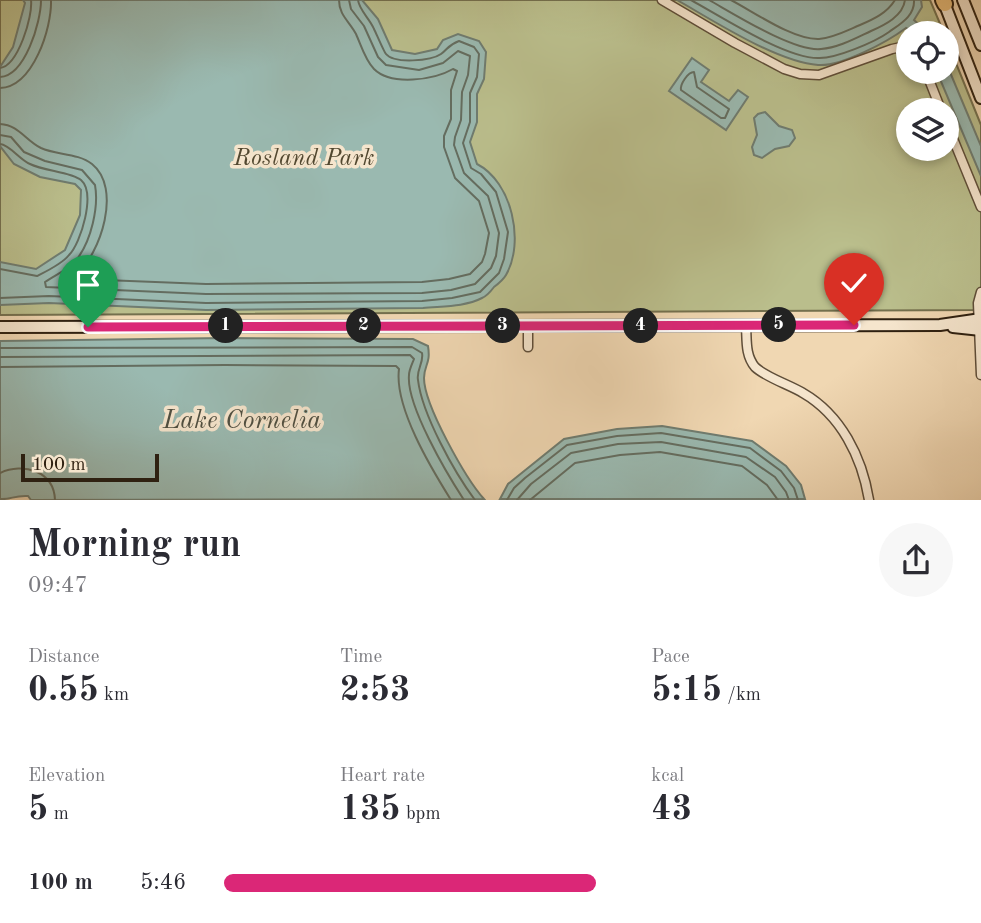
<!DOCTYPE html>
<html lang="en">
<head>
<meta charset="utf-8">
<style>
  body { margin:0; font-family:"Old Standard TT",serif; background:#f7f7f7; color:#2b2b33; height:100vh; display:flex; flex-direction:column; font-size:26px; white-space:nowrap }
  * { box-sizing:border-box; margin:0 }
  p { font-size:23px; color:#7c7c81 }
  .icon { flex:none; width:38px; height:38px; fill:none; stroke:currentColor; stroke-width:2; stroke-linecap:round; stroke-linejoin:round }
  .map { position:relative; height:500px; overflow:hidden }
  .sheet { display:flex; flex-direction:column; background:#fff; flex:1 }
  .sheet>* { flex:none }
  .fabs { position:absolute; left:896px; top:21px; display:grid; gap:14px }
  .fabs a { display:grid; place-items:center; width:63px; height:63px; border-radius:50%; background:#fff; box-shadow:0 4px 10px #0003; font-size:35px }
  .scale { position:absolute; left:21px; bottom:18px; width:138px; box-sizing:border-box; padding-left:7px; border:4px solid #2f2111; border-top:0; font-size:19px; line-height:24px; white-space:nowrap; color:#2f2111; -webkit-text-stroke:5px #f5e5cd; paint-order:stroke }
  .pin { position:absolute; display:grid; place-items:center; width:60px; height:60px; color:#fff; margin:-72px -30px; border-radius:50% 50% 50% 0; rotate:-45deg; box-shadow:0 0 7px #0007 }
  .pin .icon { rotate:45deg }
  .km { position:absolute; width:35px; height:35px; margin:-18px; border-radius:50%; background:#222; color:#fff; font-size:19px; line-height:35px; text-align:center }
  .round { display:grid; place-items:center; flex:none; width:74px; height:74px; border-radius:37px; background:#f7f7f7 }
  .overview { display:flex; align-items:center; justify-content:space-between; height:119px; padding:0 28px }
  h1 { font-size:38px; font-weight:700; line-height:52px }
  .metrics { display:grid; grid-template-columns:repeat(3,1fr); gap:10px; height:119px; padding:7px 28px }
  .metrics div { display:grid; align-content:center }
  .metrics b { font-size:35px; font-weight:700 }
  .metrics small { font-size:19px; font-weight:400 }
  .metrics p { font-size:19px }
  ul { padding:0 28px; list-style:none; font-size:23px }
  li { display:grid; grid-template-columns:112px 84px 1fr; align-items:center; height:52px }
  li i { height:18px; border-radius:9px; background:#db2777 }
  .map>svg:first-child { display:block }
</style>
</head>
<body>
<div class="map">
<svg width="981" height="500" viewBox="0 0 981 500">
  <rect width="100%" height="100%" fill="#f0d7b2"/>
  <filter id="stains"><feTurbulence type="fractalNoise" baseFrequency=".00286" numOctaves="4"/><feColorMatrix values="0 0 0 0 .2 0 0 0 0 .09 0 0 0 0 .02 0 0 0 .5 -.17"/></filter>
  <radialGradient id="worn" r=".72"><stop offset=".6" stop-color="#630" stop-opacity="0"/><stop offset="1" stop-color="#630" stop-opacity=".3"/></radialGradient>
  <path fill="#babe8c" stroke="#74704e" stroke-width="2" fill-rule="evenodd" d="M0 0H930L944 33H908V72H947V41L981 125V310L0 315ZM908 110H947V149H908Z"/>
  <g fill="#9ab9b0" stroke="#6f7c70" stroke-width="2">
    <path d="M23 0H362L378 19 392 50 415 54 437 49 443 40 458 34 479 41 486 52 484 79 477 94V122L470 142 477 164C512 182 525 242 506 275 503 280 498 284 494 287 491 291 487 296 482 298 465 307 442 306 423 308L206 310 49 303 0 305V262L36 269 65 250 80 215 81 190 75 184 40 177 14 164 0 146V67L13 47 25 3Z"/>
    <path d="M677 0H921L922 7 914 20 928 33H915L906 28C887 42 841 67 818 65 777 62 714 21 677 0Z"/>
    <polygon points="692,58 709,70 701,82 729,101 738,90 748,97 726,130 669,91"/>
    <polygon points="947,65 981,146 981,176 937,72 947,72"/>
    <polygon points="765,112 779,126 792,130 795,138 789,146 775,149 762,158 754,155 752,147 757,135 754,118 758,114"/>
    <path d="M225 338 413 339 428 346C431 364 424 365 424 378 424 405 466 479 484 499L31 500 28 496C14 495 11 500 0 499V341Z"/>
    <polygon points="662,426 752,441 786,466 801,485 805,499 500,499 508,484 564,439 617,429"/>
  </g>
  <g fill="none" stroke-linecap="round" stroke-linejoin="round">
    <g stroke="#646d60" stroke-width="2">
      <path d="M691 0C722 17 785 58 818 58 835 59 875 42 889 32 900 24 915 16 914 0"/>
      <path d="M709 0C734 14 794 52 821 49 838 48 856 38 871 31 885 25 903 16 905 0"/>
      <path d="M731 0C754 12 793 40 819 39 833 38 848 30 860 25 874 19 887 13 895 0"/>
      <path d="M0 68C18 66 33 16 31 0"/>
      <path d="M694 72 697 87 729 109 725 118H721L681 90C680 84 688 72 694 72Z"/>
      <path d="M0 77C25 76 41 22 41 0"/>
      <path d="M0 88C33 87 52 28 51 0"/>
      <path d="M0 124C19 125 25 140 41 148 56 155 78 153 92 164 122 188 101 253 76 275L79 279 206 284 422 282 449 279 470 274 482 262 485 254 489 233 479 201 455 178 444 147V136L451 119V90L457 71 453 69C434 80 391 86 374 69 365 60 361 45 356 34 349 21 339 15 339 0"/>
      <path d="M0 135 11 137 24 152 45 161 82 170 95 185C99 207 91 241 77 259 70 269 55 275 45 282L46 287 206 294 422 293 451 290 475 284 491 268 496 256 499 233 488 196 464 173 454 145 455 137 461 120 462 92 468 75 470 56 458 51 443 63 419 70 386 65 378 57 364 26 351 9 349 0"/>
      <path d="M0 144C10 145 19 159 30 164 44 171 71 172 81 180 96 193 81 243 69 255 62 264 47 271 37 276L0 269"/>
      <path d="M0 298 49 296 206 303 422 301 452 298 480 292 499 273 504 259 508 232 496 192 481 174 471 168 463 143 470 122V93L477 77 479 54 474 47 459 41C448 45 448 49 441 54 431 61 394 64 386 54 384 52 376 33 374 29 370 19 359 10 358 0"/>
      <path d="M0 348 412 347 422 353C424 363 416 370 418 380 422 414 454 472 475 500"/>
      <path d="M0 357 410 355 414 359C412 364 409 370 409 375 406 405 447 474 464 500"/>
      <path d="M0 367 225 365 396 366 399 369C394 407 431 468 451 500"/>
      <path d="M0 473C23 462 54 471 55 500"/>
      <polyline points="507,500 514,488 525,478 567,445 617,436 661,433 750,448 781,471 794,488 798,500"/>
      <polyline points="517,500 531,484 571,453 618,444 661,442 746,457 775,477 786,492 789,500"/>
      <polyline points="530,500 575,463 620,455 660,452 742,466 767,485 778,500"/>
    </g>
    <defs>
      <g id="street">
        <polyline points="662,0 735,43 784,69 800,74 819,75 892,49 901,47 908,49"/>
        <polyline points="926,72 941,110"/>
        <polyline points="947,124 981,207"/>
        <polyline points="981,292 978,303 981,375"/>
        <polyline points="528,326 528,347"/>
        <path d="M746 326C747 340 745 355 755 367 765 377 790 385 803 393 841 415 862 457 869 500"/>
      </g>
      <g id="secondary">
        <polyline points="943,0 981,98"/>
        <polyline points="963,0 981,45"/>
        <polyline points="0,327 940,325 981,319"/>
        <polyline points="953,327 981,330"/>
      </g>
      <polyline id="highway" points="943,0 945,4"/>
    </defs>
    <use href="#street" stroke="#5f4e39" stroke-width="11"/>
    <use href="#secondary" stroke="#2f2111" stroke-width="14"/>
    <use href="#highway" stroke="#2f2111" stroke-width="18"/>
    <use href="#street" stroke="#f5e5cd" stroke-width="8"/>
    <use href="#secondary" stroke="#f5e5cd" stroke-width="10"/>
    <use href="#highway" stroke="#e8bc79" stroke-width="14"/>
  </g>
  <g fill="none" stroke-linecap="round" stroke-linejoin="round">
    <defs>
      <polyline id="route" points="88,327 854,325"/>
    </defs>
    <use href="#route" stroke="#fff" stroke-width="14"/>
    <use href="#route" stroke="#db2777" stroke-width="9"/>
  </g>
  <g text-anchor="middle" stroke-width="7" stroke-linejoin="round" paint-order="stroke">
    <g font-size="24" font-style="italic" fill="#524830" stroke="#f5e5cd">
      <text x="304" y="165">Rosland Park</text>
    </g>
    <g font-size="26" font-style="italic" fill="#4f4f41" stroke="#f5e5cd">
      <text x="242" y="428">Lake Cornelia</text>
    </g>
  </g>
  <rect width="100%" height="100%" filter="url(#stains)"/>
  <rect width="100%" height="100%" fill="url(#worn)"/>
</svg>
<div class="fabs">
<a><svg class="icon" aria-label="locate" viewBox="0 0 24 24"><circle cx="12" cy="12" r="6"/><path d="M12 2v4M12 18v4M2 12h4M18 12h4"/></svg></a>
<a><svg class="icon" aria-label="layers" viewBox="0 0 24 24"><path d="M12 4l9 5-9 5-9-5zM3 14l9 5 9-5"/></svg></a>
</div>
<div class="scale">100 m</div>
<div class="pin" style="left:88px;top:327px;background:#1e9e55"><svg class="icon" aria-label="arrive" viewBox="0 0 24 24"><path d="M6 21V4h12l-3 4 3 4H6"/></svg></div>
<div class="pin" style="left:854px;top:325px;background:#d93025"><svg class="icon" aria-label="check" viewBox="0 0 24 24"><path d="M5 12l5 5 9-10"/></svg></div>
<b class="km" style="left:226px;top:326px">1</b>
<b class="km" style="left:364px;top:326px">2</b>
<b class="km" style="left:503px;top:326px">3</b>
<b class="km" style="left:641px;top:326px">4</b>
<b class="km" style="left:779px;top:325px">5</b>
</div>
<section class="sheet">
<div class="overview"><div><h1>Morning run</h1><p>09:47</p></div><a class="round"><svg class="icon" aria-label="share" viewBox="0 0 24 24"><path d="M12 15V3M7 8l5-5 5 5M5 13v7h14v-7"/></svg></a></div>
<div class="metrics">
<div><p>Distance</p><b>0.55<small> km</small></b></div>
<div><p>Time</p><b>2:53</b></div>
<div><p>Pace</p><b>5:15<small> /km</small></b></div>
</div>
<div class="metrics">
<div><p>Elevation</p><b>5<small> m</small></b></div>
<div><p>Heart rate</p><b>135<small> bpm</small></b></div>
<div><p>kcal</p><b>43</b></div>
</div>
<ul>
<li><b>100 m</b>5:46<i style="width:51%"></i></li>
</ul>
</section>
</body>
</html>
